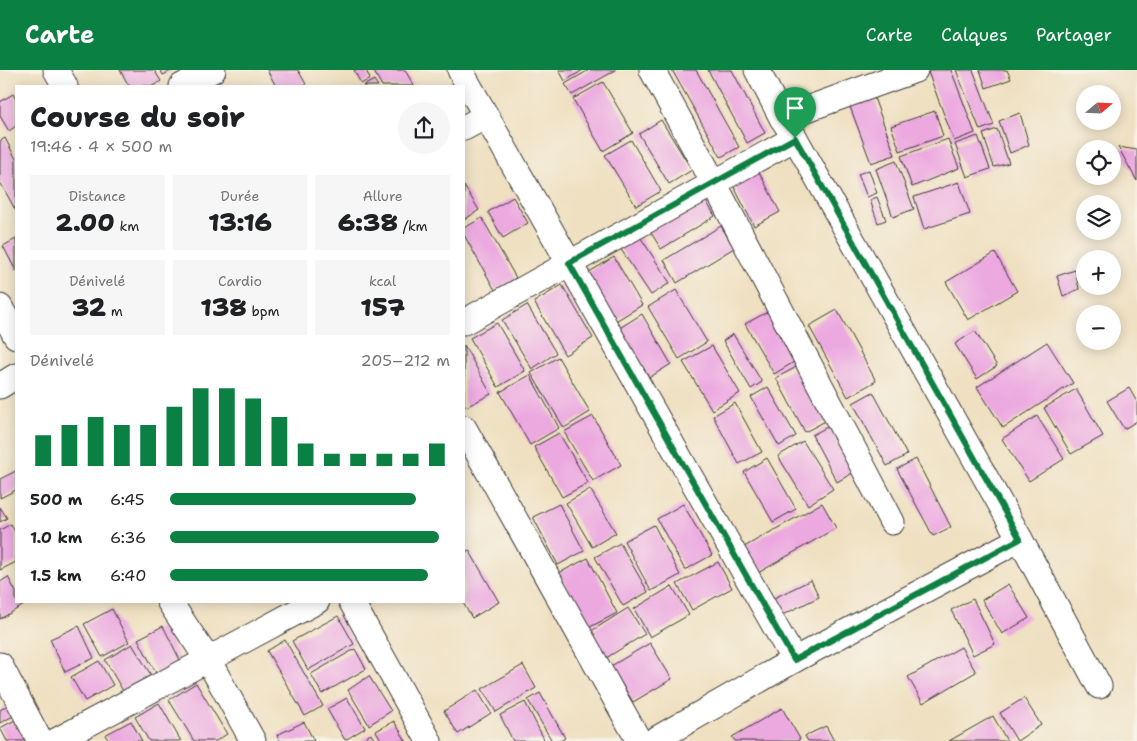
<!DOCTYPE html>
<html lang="fr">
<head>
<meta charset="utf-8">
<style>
  body { margin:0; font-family:"Shantell Sans",sans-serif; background:#f6f6f6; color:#202124; height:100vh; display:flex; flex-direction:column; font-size:19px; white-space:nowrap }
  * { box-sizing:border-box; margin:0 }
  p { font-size:16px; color:#757577 }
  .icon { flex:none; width:28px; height:28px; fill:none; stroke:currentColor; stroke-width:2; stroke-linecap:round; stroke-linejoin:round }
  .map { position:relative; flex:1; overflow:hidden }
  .side { position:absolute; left:15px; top:15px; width:450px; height:518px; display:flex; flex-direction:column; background:#fff; border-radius:0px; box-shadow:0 2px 12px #0003 }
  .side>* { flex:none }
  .needle { width:32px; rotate:71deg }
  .controls { position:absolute; left:1076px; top:15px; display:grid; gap:10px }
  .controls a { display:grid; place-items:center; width:45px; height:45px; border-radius:50%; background:#fff; box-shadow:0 2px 12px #0003; font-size:25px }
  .pin { position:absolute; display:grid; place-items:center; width:42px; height:42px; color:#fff; margin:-51px -21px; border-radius:50% 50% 50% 0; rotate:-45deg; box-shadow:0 0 5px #0007 }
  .pin .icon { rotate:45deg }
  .round { display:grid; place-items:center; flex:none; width:52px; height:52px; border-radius:26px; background:#f6f6f6 }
  .headline { display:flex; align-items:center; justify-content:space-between; height:85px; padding:0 15px }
  h1 { font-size:28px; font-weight:800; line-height:38px }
  .metrics { display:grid; grid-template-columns:repeat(3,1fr); gap:8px; height:85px; padding:5px 15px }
  .metrics div { display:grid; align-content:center; border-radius:0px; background:#f6f6f6; text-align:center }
  .metrics b { font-size:25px; font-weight:800 }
  .metrics small { font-size:14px; font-weight:400 }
  .metrics p { font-size:14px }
  .chart { height:140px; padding:10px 15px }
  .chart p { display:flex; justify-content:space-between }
  .chart svg { width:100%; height:90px; margin-top:5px; stroke:#0b8043; stroke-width:6 }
  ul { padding:0 15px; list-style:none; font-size:16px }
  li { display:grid; grid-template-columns:80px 60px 1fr; align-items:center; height:38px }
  li i { height:12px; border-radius:6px; background:#0b8043 }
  header { display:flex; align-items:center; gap:30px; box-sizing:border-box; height:70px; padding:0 25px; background:#0b8043; color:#fff }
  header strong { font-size:24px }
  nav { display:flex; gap:28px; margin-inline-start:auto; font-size:18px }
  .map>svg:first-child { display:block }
</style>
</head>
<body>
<header>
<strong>Carte</strong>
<nav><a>Carte</a><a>Calques</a><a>Partager</a></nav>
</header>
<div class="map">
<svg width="1137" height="671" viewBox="0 0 1137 671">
  <rect width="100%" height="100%" fill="#f7f3e8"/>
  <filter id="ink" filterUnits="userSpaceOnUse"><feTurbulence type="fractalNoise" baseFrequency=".02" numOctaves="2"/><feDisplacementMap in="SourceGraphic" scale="10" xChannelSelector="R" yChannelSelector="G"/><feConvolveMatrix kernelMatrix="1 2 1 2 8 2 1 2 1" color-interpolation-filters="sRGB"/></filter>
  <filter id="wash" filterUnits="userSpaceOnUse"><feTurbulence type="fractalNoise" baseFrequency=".0096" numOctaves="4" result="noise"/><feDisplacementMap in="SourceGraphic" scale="20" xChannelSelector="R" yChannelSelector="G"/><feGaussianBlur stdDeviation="1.12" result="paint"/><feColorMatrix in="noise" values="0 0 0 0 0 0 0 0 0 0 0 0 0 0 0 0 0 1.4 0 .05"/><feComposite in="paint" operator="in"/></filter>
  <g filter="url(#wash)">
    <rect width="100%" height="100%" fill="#efe0c1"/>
    <g id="blocks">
      <g fill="#eca9e0">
        <polygon points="120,0 154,0 161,11 153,16 129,16"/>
        <polygon points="160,0 173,0 163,5"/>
        <polygon points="267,0 298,0 307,16 276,16"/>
        <polygon points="354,0 366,0 370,9 361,14"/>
        <polygon points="373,0 405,0 414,16 382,16"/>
        <polygon points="559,0 583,0 565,11"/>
        <polygon points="589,0 616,0 572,25 565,14"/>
        <polygon points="672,0 696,0 739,77 721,87"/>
        <polygon points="708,0 732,0 765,63 747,73"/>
        <polygon points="933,0 951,0 975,63 954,71 928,2"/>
        <polygon points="956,0 973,0 994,55 980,60"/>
        <polygon points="980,0 1007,0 1011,9 986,18"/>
        <polygon points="374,10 378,16 363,16"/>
        <polygon points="603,12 633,63 603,81 573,29"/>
        <polygon points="13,24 16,30 16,56 9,61 0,46 0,32"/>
        <polygon points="873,25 895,85 871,93 849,34"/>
        <polygon points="935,41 943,66 900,81 891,56"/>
        <polygon points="1020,43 1029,75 1010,83 999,51"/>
        <polygon points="661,50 692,100 669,114 639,64"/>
        <polygon points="997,59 1009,93 994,97 983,64"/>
        <polygon points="978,66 990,99 967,107 955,74"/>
        <polygon points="5,68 16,89 16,141 0,112 0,71"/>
        <polygon points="948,69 959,98 912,117 901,86"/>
        <polygon points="631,70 661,121 636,136 605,85"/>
        <polygon points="1118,77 1137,80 1137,111"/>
        <polygon points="896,91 914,139 893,147 876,99"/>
        <polygon points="758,100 780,142 754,156 732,113"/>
        <polygon points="869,100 877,123 867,127 858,104"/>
        <polygon points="959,112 970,144 924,159 914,127"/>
        <polygon points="464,116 479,140 464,150"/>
        <polygon points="513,127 528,153 503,168 488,142"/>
        <polygon points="877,127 886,150 878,153 870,130"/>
        <polygon points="704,128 715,146 661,179 650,161"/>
        <polygon points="482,148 516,208 495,220 464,165 464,158"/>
        <polygon points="721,156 734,178 677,213 664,190"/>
        <polygon points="639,165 670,213 651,225 620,178"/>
        <polygon points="16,169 16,201 3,176"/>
        <polygon points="995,183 1017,221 968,250 946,212"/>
        <polygon points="614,187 642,235 614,252 586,204"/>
        <polygon points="1075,200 1079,219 1063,226 1057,206"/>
        <polygon points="562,215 593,268 565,285 534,232"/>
        <polygon points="676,220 707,272 679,289 648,237"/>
        <polygon points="527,235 556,283 532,299 502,250"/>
        <polygon points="771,240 799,289 774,304 745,254"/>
        <polygon points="837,240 876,311 848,327 809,256"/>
        <polygon points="642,244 671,294 647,309 618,259"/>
        <polygon points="497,253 525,301 498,317 470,268"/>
        <polygon points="975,261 997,296 977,309 955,274"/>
        <polygon points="733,264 762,312 751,319 723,271"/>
        <polygon points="1047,272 1073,313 1003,358 977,317"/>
        <polygon points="464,275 491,324 466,337 464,333"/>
        <polygon points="712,276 740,323 712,340 683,292"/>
        <polygon points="558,287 590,342 564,358 531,303"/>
        <polygon points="802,294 831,348 805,362 776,308"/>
        <polygon points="530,305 559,358 530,375 500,322"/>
        <polygon points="768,317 796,366 779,376 751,327"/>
        <polygon points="1129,318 1137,332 1137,351 1124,359 1107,331"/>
        <polygon points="1076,319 1103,366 1071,384 1044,338"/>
        <polygon points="873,322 907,385 887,396 853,333"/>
        <polygon points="735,333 762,382 739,394 713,346"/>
        <polygon points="593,346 621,395 593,411 564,362"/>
        <polygon points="1037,346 1064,389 1029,411 1002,369"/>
        <polygon points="831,355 856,401 837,412 812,365"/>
        <polygon points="559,363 588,413 562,427 534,377"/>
        <polygon points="803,371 833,419 808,435 778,386"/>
        <polygon points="767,388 796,439 773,452 744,402"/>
        <polygon points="916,389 951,457 933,466 897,399"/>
        <polygon points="16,401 16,420 0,428 0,409"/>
        <polygon points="590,419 616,463 592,477 566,433"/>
        <polygon points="822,433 836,458 758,503 744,477"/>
        <polygon points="559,434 584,481 558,495 533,447"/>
        <polygon points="683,434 712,485 685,500 657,449"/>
        <polygon points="0,437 7,448 0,452"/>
        <polygon points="11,454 16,464 16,492 0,500 0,460"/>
        <polygon points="654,455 680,505 651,521 624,471"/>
        <polygon points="620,473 648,522 623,536 595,487"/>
        <polygon points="469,480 499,532 472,548 462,531 464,531 464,483"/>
        <polygon points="588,488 617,543 588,558 559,503"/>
        <polygon points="718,492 732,518 692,540 677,514"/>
        <polygon points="8,507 16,522 16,531 22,531 24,535 0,549 0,512"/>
        <polygon points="811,510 819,527 778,547 770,530"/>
        <polygon points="1008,514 1029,548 1002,564 982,530"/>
        <polygon points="672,516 689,545 650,567 634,539"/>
        <polygon points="973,529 995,574 973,585 951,540"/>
        <polygon points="628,538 645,564 606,588 590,562"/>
        <polygon points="112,539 129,572 102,587 84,554"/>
        <polygon points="338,546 354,574 308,600 292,571"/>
        <polygon points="79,556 94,588 65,602 50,569"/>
        <polygon points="163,556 181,592 157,605 138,569"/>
        <polygon points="285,570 323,636 305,646 267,581"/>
        <polygon points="650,573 672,609 633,632 611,596"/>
        <polygon points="132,574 151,605 123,621 105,590"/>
        <polygon points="961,577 976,602 923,633 908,607"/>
        <polygon points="355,579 366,599 322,624 311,604"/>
        <polygon points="99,591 113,615 85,631 71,607"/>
        <polygon points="523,595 536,618 496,642 482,619"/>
        <polygon points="369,606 391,641 369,655 348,620"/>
        <polygon points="196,613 227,664 216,671 194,671 169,630"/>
        <polygon points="477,620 491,643 458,664 444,641"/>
        <polygon points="540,623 565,668 560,671 552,671 528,630"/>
        <polygon points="347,628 365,658 345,670 327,639"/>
        <polygon points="1024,628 1041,655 1017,671 1000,643"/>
        <polygon points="13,632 19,643 0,653 0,640"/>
        <polygon points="525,632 545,671 513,671 500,645"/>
        <polygon points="159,633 181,671 149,671 135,647"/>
        <polygon points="782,638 800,669 797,671 735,671 732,667"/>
        <polygon points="993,646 1007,671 949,671"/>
        <polygon points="21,647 34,671 7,671 0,658"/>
        <polygon points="131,651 142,671 109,671 105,665"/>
        <polygon points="394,651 406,671 382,671 376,661"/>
        <polygon points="304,652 314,671 280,671 277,665"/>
        <polygon points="826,656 834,671 808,671 805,666"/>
        <polygon points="371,664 375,671 360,671"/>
      </g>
    </g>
  </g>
  <g filter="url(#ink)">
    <use href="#blocks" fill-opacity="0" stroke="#3c3935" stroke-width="1"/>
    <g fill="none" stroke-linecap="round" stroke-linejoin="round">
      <defs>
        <g id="minor">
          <polyline points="56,0 65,16"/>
          <polyline points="460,0 794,590"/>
          <polyline points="652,0 714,113 892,452"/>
          <polyline points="757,0 782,48 795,68 1020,469 1099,616"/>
          <polyline points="182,16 213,0"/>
          <polyline points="782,48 915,0"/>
          <polyline points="464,58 486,46"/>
          <polyline points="0,237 16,266"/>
          <polyline points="464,252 795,68"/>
          <polyline points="0,316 16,306"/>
          <polyline points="464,358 639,671"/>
          <polyline points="169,531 208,590 253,671"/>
          <polyline points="351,531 429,671"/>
          <polyline points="0,595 40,671"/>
          <polyline points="56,671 317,531"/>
          <polyline points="653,671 794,590 1020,469"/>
        </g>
      </defs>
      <use href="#minor" stroke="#3c3935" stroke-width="27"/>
      <use href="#minor" stroke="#fff" stroke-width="25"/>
    </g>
  </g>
  <g fill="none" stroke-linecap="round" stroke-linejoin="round" filter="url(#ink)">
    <defs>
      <polygon id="route" points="795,68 1020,469 794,590 569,193"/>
    </defs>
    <use href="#route" stroke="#fff" stroke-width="10"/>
    <use href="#route" stroke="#0b8043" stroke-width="6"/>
  </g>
</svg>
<div class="controls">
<a><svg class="needle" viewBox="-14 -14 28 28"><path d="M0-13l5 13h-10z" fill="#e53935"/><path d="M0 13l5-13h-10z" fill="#757577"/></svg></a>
<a><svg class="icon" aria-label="locate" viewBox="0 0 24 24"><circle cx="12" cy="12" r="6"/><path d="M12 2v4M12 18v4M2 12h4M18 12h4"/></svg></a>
<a><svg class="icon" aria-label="layers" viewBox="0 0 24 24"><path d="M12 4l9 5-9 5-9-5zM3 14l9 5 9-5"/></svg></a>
<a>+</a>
<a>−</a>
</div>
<div class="pin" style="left:795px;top:68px;background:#1e9e55"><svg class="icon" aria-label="arrive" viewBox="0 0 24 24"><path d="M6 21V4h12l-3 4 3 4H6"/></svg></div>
<section class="side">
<div class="headline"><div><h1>Course du soir</h1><p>19:46 · 4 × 500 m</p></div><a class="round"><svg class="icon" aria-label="share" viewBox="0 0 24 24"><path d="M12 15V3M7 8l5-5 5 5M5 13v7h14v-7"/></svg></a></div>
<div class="metrics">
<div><p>Distance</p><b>2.00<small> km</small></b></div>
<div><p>Durée</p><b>13:16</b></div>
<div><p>Allure</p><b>6:38<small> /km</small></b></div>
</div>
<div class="metrics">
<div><p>Dénivelé</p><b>32<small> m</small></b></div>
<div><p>Cardio</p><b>138<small> bpm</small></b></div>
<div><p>kcal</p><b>157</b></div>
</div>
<div class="chart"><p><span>Dénivelé</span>205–212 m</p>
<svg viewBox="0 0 160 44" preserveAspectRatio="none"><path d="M5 44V29M15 44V24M25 44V20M35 44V24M45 44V24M55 44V15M65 44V6M75 44V6M85 44V11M95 44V20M105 44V33M115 44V38M125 44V38M135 44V38M145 44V38M155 44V33"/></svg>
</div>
<ul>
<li><b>500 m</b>6:45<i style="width:88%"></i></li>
<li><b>1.0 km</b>6:36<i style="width:96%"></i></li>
<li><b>1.5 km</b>6:40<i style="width:92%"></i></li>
</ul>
</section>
</div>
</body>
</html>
